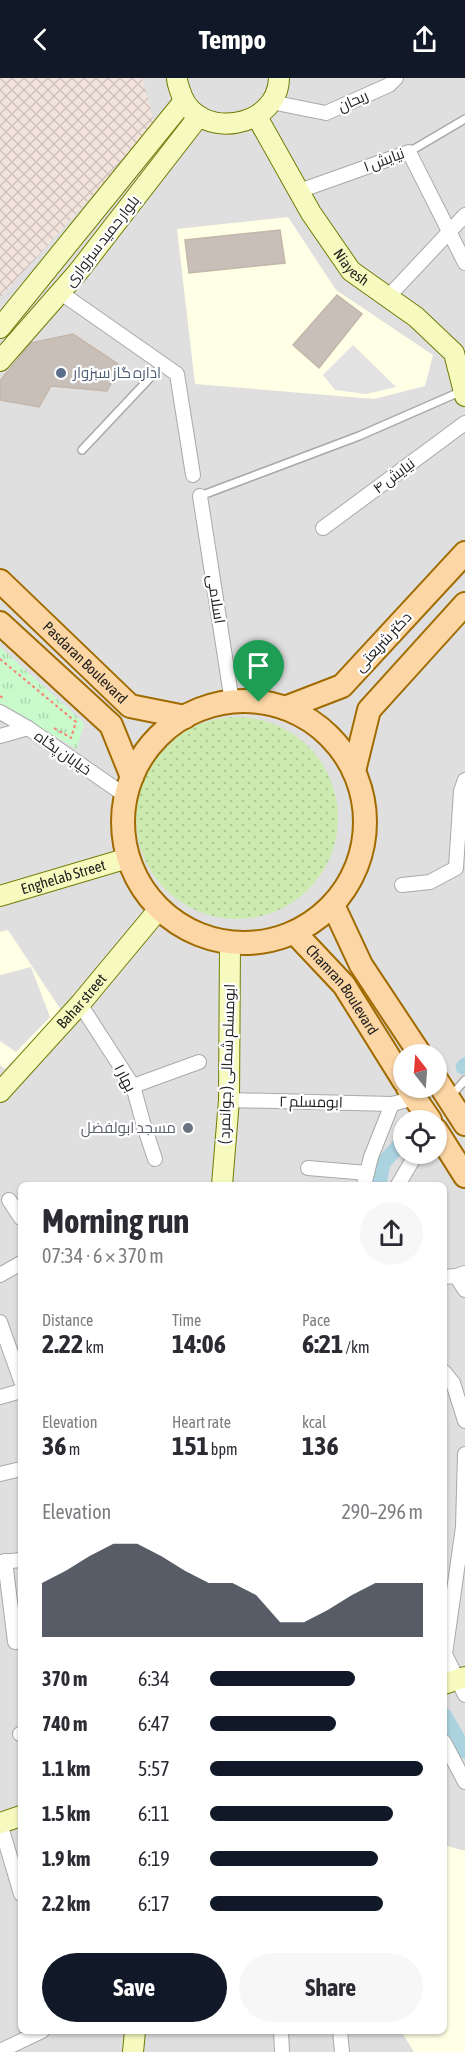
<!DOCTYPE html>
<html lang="en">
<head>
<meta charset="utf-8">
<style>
  body { margin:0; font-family:"Asap Condensed",Cairo,sans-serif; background:#f7f7f7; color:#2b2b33; height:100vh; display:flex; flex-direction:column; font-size:22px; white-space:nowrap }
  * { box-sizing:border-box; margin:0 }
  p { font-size:20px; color:#7c7c81 }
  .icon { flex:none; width:33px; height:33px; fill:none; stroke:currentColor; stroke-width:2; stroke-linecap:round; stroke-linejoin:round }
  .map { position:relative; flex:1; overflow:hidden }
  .sheet { position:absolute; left:18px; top:1104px; width:429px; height:852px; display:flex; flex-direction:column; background:#fff; border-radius:9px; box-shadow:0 2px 4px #0004 }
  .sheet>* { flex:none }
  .needle { width:39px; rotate:343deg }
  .controls { position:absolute; left:393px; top:966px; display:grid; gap:12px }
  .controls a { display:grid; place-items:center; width:54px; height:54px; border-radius:50%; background:#fff; box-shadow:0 2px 4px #0004; font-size:30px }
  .pin { position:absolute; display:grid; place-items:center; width:51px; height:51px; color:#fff; margin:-62px -26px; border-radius:50% 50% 50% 0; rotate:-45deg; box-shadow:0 0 6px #0007 }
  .pin .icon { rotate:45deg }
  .round { display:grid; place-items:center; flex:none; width:63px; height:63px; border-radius:32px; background:#f7f7f7 }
  .headline { display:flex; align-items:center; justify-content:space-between; height:102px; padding:0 24px }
  h1 { font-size:33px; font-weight:700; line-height:45px }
  .stats { display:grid; grid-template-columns:repeat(3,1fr); gap:9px; height:102px; padding:6px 24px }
  .stats div { display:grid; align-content:center }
  .stats b { font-size:26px; font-weight:700 }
  .stats small { font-size:16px; font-weight:400 }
  .stats p { font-size:16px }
  .chart { height:168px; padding:12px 24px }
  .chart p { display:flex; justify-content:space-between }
  .chart svg { width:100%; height:108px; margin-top:6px; fill:#111827; opacity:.7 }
  .action { display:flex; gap:12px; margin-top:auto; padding:12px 24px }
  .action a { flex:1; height:69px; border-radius:36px; background:#111827; color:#fff; font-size:24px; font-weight:700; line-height:69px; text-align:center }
  .action a+a { background:#f7f7f7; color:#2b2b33 }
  ul { padding:0 24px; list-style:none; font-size:20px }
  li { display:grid; grid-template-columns:96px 72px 1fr; align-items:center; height:45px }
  li i { height:15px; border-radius:8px; background:#111827 }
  header { display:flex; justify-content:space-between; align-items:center; height:78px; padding:0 24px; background:#111827; color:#fff; font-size:27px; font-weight:700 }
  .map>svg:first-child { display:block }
</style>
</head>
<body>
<header><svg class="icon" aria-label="back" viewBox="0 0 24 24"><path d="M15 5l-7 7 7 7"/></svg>Tempo<svg class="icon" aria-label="share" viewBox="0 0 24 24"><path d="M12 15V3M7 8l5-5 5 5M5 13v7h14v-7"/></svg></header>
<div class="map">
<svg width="465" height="1974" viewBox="0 0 465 1974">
  <defs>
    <pattern id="military-cross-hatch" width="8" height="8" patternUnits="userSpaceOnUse" patternTransform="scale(1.5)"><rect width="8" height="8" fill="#f3e3dd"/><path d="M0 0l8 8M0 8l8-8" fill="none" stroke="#d0c2bd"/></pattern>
    <pattern id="grass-dots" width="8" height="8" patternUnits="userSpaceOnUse" patternTransform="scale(1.5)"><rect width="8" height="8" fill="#cdebb0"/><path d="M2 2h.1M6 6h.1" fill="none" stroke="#b0c997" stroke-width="1.8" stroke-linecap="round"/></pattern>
    <pattern id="park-tufts" width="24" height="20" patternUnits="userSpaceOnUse" patternTransform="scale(1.5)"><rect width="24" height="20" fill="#c8facc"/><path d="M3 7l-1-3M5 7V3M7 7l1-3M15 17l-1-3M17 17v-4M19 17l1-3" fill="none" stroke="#acd6af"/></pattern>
  </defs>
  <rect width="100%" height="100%" fill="#f2efe9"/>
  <path fill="#e0dfdf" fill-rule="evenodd" d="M0 0H465V1974H0ZM404 976H436V1010H404ZM404 1042H436V1076H404ZM21 1107H444V1953H21Z"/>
  <g fill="#ffffe5">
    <polygon points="288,139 336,212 433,277 425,308 374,321 195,306 177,151"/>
    <polygon points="8,852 63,935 5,991 0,987 0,963 16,974 50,939 31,889 0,897 0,854"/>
    <polygon points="444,1767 461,1772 465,1772 465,1974 414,1974 401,1953 444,1953"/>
  </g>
  <polygon fill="url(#military-cross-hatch)" points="0,0 141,0 143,2 155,48 0,220"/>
  <circle fill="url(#grass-dots)" cx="237" cy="740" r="101"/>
  <polygon fill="url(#park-tufts)" points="0,569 84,645 77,671 0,626"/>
  <polygon fill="#e2e2e2" points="353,267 396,309 366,316 335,312 323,297"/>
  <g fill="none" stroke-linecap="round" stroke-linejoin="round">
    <g stroke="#aad3df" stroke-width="15">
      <polyline points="463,989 465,987"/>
      <polyline points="379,1107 383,1085 404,1062"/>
      <polyline points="445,1638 465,1673"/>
    </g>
  </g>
  <g fill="#c7bfb8" stroke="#c4b6ab" stroke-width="1.5">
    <polygon points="280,152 285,185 189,195 185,162"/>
    <polygon points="337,217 362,236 319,290 293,267"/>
    <polygon points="73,256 121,288 107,313 51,308 39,329 0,322 0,303 31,265"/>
  </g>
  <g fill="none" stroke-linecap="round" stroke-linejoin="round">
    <defs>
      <g id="lane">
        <polyline points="409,74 465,41"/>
        <polyline points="82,372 163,286"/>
        <polyline points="200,418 359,358 462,313"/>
        <polyline points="451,1018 465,1002"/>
      </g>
      <g id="street">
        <polyline points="271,24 326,35 389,7 396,0"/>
        <polyline points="299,113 409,74 465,185"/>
        <polyline points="61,215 177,296 193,397"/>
        <polyline points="388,219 465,137"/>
        <polyline points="200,418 232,624"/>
        <polyline points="323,450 465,345"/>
        <polyline points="0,634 28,650 126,718"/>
        <polyline points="0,658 28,650"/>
        <polyline points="402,807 430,804 456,790 461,713 465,702"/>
        <polyline points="80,926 133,1008 144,1048 155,1081"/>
        <polyline points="133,1008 199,984"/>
        <polyline points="229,1022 392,1026 415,1020"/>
        <polyline points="308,1090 367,1095"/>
        <polyline points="364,1107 371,1079 392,1026"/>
        <polyline points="398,1107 416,1076"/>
        <polyline points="9,1122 21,1140"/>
        <polyline points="0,1197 21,1185"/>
        <polyline points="456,1198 465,1212"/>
        <polyline points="444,1199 456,1198 465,1195"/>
        <polyline points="0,1244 21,1303"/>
        <polyline points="444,1294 453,1305 465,1343"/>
        <polyline points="0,1319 21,1313"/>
        <polyline points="465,1376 463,1449 445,1576 465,1617"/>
        <polyline points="0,1396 21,1391"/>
        <polyline points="5,1483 15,1564 21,1563"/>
        <polyline points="0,1484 21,1482"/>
        <polyline points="20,1656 21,1656"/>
        <polyline points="444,1664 465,1704"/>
        <polyline points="0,1745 21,1816"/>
        <polyline points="281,1953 282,1974"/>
        <polyline points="340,1953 342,1974"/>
        <polyline points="0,1973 42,1953"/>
      </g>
      <g id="secondary">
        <path d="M177 0C177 6 180 12 182 18 200 63 278 50 279 0"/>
        <path id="s1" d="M257 39 311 135 351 193 416 239 454 275 465 318"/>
        <polyline points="0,250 184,23"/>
        <polyline points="0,283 78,194 199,38"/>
        <path id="s2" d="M0 818 128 780"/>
        <path id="s3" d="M0 1014 80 926 159 831"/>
        <polyline points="222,1107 229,1022 230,865"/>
        <polyline points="444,1606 465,1599"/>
        <polyline points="0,1745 21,1738"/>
        <polyline points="133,1974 135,1953"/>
      </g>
      <g id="primary">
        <path id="s4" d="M0 503 130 628 185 639"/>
        <polyline points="0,545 111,647 132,699"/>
        <circle cx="244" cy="744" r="121"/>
        <polyline points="285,630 342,608 465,475"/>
        <polyline points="354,693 369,632 465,526"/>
        <polyline points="333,827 361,887 420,976"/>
        <path id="s5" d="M295 855 344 907 404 1003"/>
        <polyline points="436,1001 465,1046"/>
        <polyline points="408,1010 430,1042"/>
        <polyline points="436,1052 465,1098"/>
      </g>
    </defs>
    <use href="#lane" stroke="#a9a9a9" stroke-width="10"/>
    <use href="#street" stroke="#a9a9a9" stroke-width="16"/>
    <use href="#secondary" stroke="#707d05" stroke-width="22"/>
    <use href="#primary" stroke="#a06b00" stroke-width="26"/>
    <g stroke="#fa8072" stroke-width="2" stroke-dasharray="3 3" stroke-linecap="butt">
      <polyline points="0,581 76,644 71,660 54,650"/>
      <polyline points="0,618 5,621"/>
    </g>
    <use href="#lane" stroke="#fff" stroke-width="7"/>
    <use href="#street" stroke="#fff" stroke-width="14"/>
    <use href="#secondary" stroke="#f7fabf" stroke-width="20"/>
    <use href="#primary" stroke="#fcd6a4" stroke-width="22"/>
  </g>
  <circle fill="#5c6f8a" stroke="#fff" stroke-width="2" cx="61" cy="295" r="6"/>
  <circle fill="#6b7280" stroke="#fff" stroke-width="2" cx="188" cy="1050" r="6"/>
  <g text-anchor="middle" stroke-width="4.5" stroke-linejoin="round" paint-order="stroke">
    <g font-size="15" fill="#222" stroke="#fff">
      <text transform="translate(353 23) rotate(-24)" y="5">ریحان</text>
      <text transform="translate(384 82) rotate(-20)" y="5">نیایش ۱</text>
      <text transform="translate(102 163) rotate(-52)" y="5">بلوار حمید سبزواری</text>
      <text dy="5" stroke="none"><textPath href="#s1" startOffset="178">Niayesh</textPath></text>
      <text transform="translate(394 398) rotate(-37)" y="5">نیایش ۴</text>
      <text transform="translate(216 521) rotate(81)" y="5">اسلامی</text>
      <text transform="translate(383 564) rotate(-47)" y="5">دکتر شریعتی</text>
      <text dy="5" stroke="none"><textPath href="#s4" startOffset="118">Pasdaran Boulevard</textPath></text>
      <text transform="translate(63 675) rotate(35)" y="5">خیابان پگاه</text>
      <text dy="5" stroke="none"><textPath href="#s2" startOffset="66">Enghelab Street</textPath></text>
      <text dy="5" stroke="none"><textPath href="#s5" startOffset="74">Chamran Boulevard</textPath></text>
      <text dy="5" stroke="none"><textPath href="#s3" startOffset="122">Bahar street</textPath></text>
      <text transform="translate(227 986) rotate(-88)" y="5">ابومسلم شمالی ( جوانمرد )</text>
      <text transform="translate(125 1000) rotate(62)" y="5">بهار ۱</text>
      <text transform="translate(311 1024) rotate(1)" y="5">ابومسلم ۲</text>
    </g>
    <g font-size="15" fill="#4e5e75" stroke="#fff" text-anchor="start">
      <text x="73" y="300">اداره گاز سبزوار</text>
    </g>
    <g font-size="15" fill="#5b616d" stroke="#fff" text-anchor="end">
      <text x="176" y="1055">مسجد ابولفضل</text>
    </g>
  </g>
</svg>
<div class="controls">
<a><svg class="needle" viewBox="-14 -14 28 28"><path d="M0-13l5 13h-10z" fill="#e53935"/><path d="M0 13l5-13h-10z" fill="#7c7c81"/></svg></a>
<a><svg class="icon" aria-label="locate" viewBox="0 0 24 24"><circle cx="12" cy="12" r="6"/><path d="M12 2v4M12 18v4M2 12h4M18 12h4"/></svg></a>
</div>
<div class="pin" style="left:259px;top:624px;background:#1e9e55"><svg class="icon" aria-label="arrive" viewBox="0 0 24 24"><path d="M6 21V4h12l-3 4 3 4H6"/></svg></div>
<section class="sheet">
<div class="headline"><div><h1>Morning run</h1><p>07:34 · 6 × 370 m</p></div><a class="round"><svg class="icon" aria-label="share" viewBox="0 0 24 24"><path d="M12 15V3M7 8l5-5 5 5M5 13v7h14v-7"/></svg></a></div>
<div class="stats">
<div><p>Distance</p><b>2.22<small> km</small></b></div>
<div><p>Time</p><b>14:06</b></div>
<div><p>Pace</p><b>6:21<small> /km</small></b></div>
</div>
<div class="stats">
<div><p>Elevation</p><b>36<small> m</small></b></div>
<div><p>Heart rate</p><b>151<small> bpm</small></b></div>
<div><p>kcal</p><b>136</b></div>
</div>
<div class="chart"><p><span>Elevation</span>290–296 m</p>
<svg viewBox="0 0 160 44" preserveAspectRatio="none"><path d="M0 44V22L10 17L20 11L30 6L40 6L50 11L60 17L70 22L80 22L90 27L100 38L110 38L120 33L130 27L140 22L150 22L160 22V44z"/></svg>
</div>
<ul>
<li><b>370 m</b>6:34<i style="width:68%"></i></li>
<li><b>740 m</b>6:47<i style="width:59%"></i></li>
<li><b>1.1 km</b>5:57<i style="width:100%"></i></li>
<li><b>1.5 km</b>6:11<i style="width:86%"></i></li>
<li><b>1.9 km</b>6:19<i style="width:79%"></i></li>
<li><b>2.2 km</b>6:17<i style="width:81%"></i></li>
</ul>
<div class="action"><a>Save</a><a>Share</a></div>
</section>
</div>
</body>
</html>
